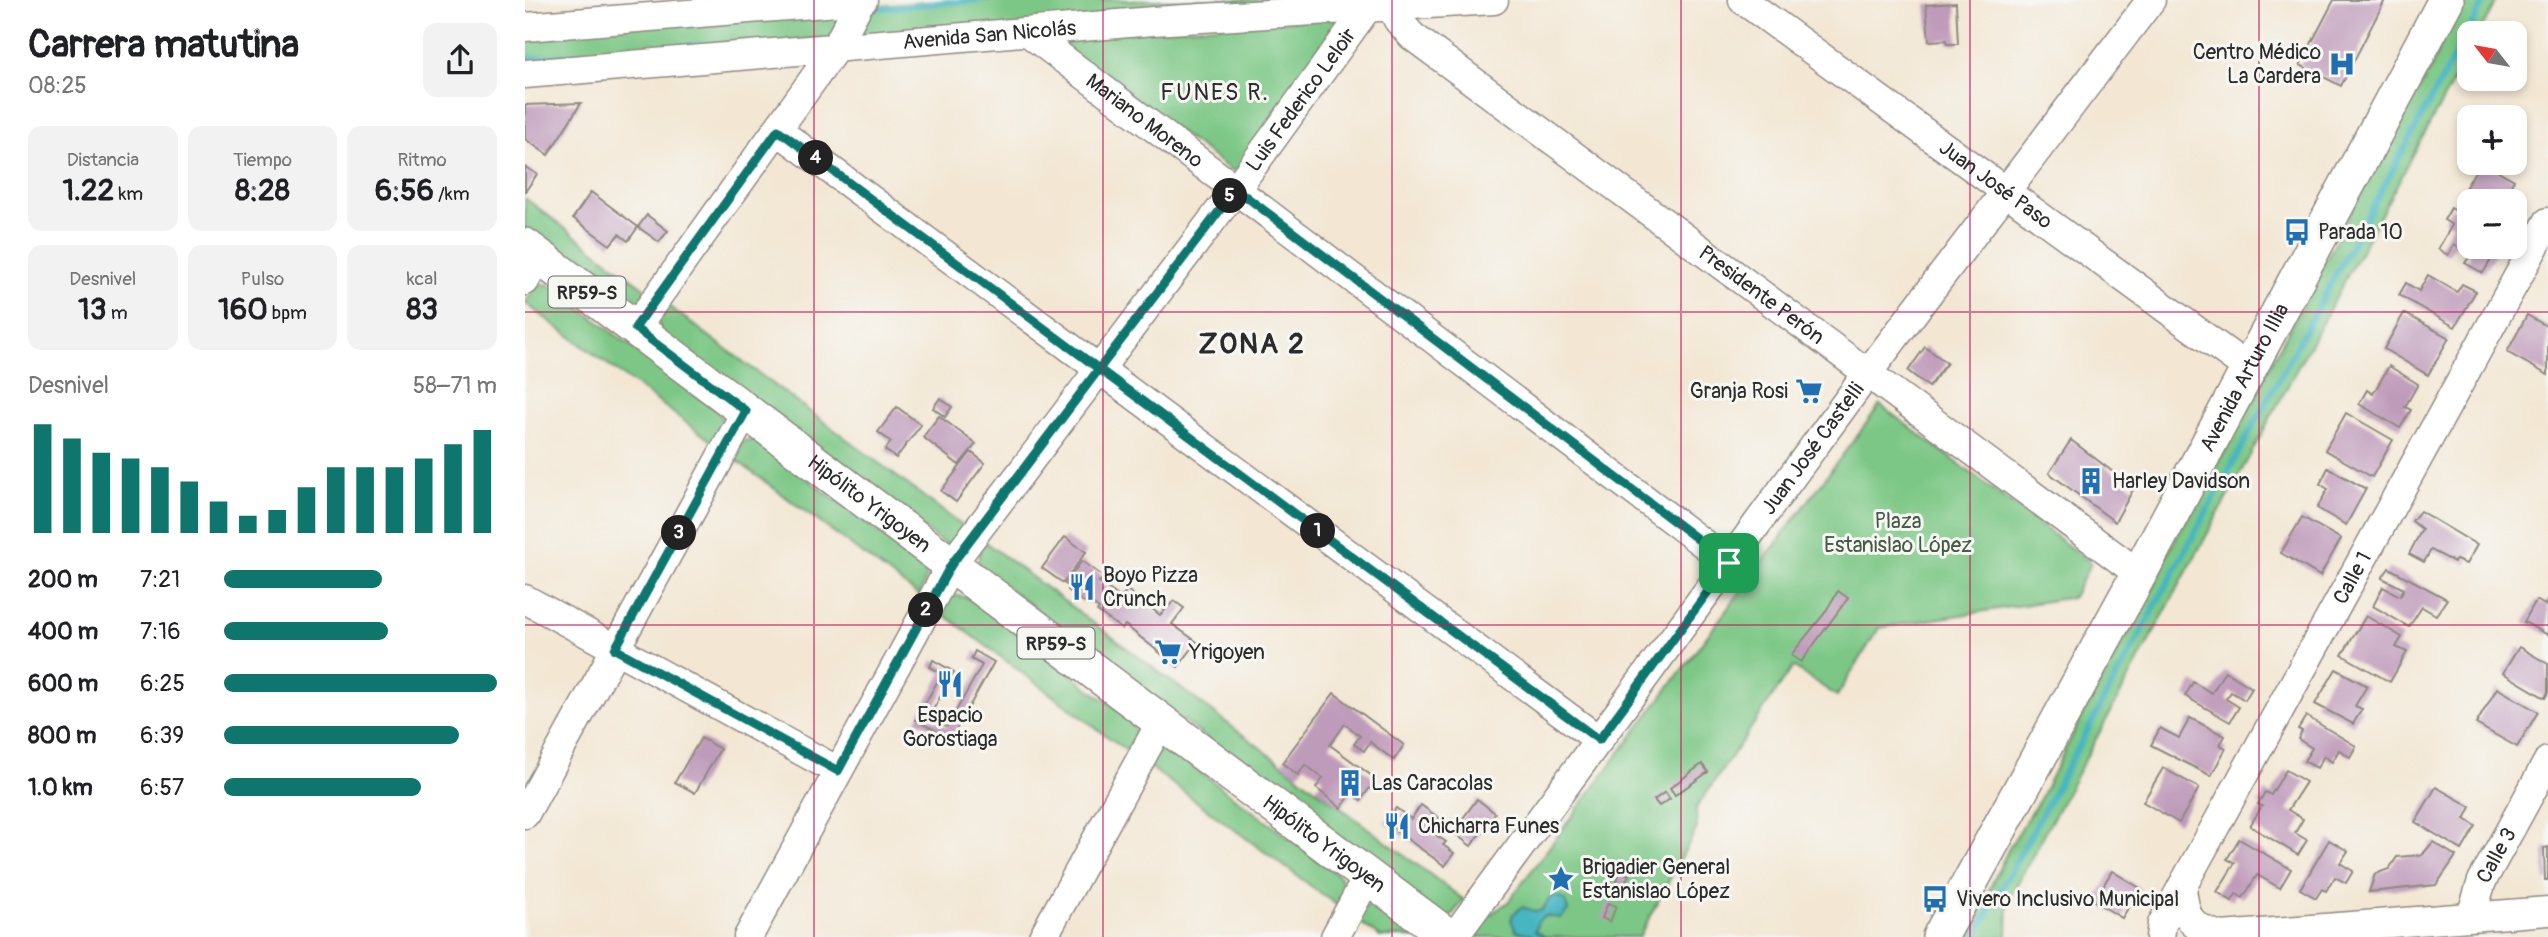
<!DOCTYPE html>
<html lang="es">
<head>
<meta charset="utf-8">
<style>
  body { margin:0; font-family:Pangolin,sans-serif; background:#f2f2f2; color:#202124; height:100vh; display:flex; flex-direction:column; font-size:26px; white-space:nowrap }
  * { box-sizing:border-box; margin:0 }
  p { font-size:23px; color:#757577 }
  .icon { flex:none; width:38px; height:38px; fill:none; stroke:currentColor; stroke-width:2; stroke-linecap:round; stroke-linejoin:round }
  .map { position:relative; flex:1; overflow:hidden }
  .side { display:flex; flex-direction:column; background:#fff; width:525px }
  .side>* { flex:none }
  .needle { width:46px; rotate:301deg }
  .fabs { position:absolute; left:1932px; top:21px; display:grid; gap:14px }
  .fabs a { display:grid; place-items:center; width:70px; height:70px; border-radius:14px; background:#fff; box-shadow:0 4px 10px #0003; font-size:35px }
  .pin { position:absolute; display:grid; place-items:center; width:60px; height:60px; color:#fff; margin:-30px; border-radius:14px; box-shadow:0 4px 10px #0006 }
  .km { position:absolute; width:35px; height:35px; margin:-18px; border-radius:50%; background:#222; color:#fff; font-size:19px; line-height:35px; text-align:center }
  .round { display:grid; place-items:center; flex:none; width:74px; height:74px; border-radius:14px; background:#f2f2f2 }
  .headline { display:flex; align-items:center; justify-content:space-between; height:119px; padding:0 28px }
  h1 { font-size:38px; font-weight:800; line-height:52px }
  .figures { display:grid; grid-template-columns:repeat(3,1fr); gap:10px; height:119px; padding:7px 28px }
  .figures div { display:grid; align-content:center; border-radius:14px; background:#f2f2f2; text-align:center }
  .figures b { font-size:30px; font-weight:800 }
  .figures small { font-size:19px; font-weight:400 }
  .figures p { font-size:19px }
  .chart { height:196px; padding:14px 28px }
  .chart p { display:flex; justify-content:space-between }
  .chart svg { width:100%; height:126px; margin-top:7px; stroke:#0f766e; stroke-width:6 }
  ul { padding:0 28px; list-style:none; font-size:23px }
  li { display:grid; grid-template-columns:112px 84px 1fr; align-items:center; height:52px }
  li i { height:18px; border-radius:9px; background:#0f766e }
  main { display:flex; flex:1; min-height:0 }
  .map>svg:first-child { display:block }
</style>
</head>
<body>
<main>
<section class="side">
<div class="headline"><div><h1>Carrera matutina</h1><p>08:25</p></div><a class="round"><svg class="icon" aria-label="share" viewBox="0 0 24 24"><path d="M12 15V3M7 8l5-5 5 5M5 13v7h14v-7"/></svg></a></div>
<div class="figures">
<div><p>Distancia</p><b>1.22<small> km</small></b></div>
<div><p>Tiempo</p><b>8:28</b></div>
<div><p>Ritmo</p><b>6:56<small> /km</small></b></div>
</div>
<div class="figures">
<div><p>Desnivel</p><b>13<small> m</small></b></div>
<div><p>Pulso</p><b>160<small> bpm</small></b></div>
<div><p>kcal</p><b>83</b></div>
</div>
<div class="chart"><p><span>Desnivel</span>58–71 m</p>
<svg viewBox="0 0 160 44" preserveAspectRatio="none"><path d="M5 44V6M15 44V11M25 44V16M35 44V18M45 44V21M55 44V26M65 44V33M75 44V38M85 44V36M95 44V28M105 44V21M115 44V21M125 44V21M135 44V18M145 44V13M155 44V8"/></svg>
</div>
<ul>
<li><b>200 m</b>7:21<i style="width:58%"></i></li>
<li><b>400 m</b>7:16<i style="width:60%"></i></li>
<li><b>600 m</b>6:25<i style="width:100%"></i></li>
<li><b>800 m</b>6:39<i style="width:86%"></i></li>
<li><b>1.0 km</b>6:57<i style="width:72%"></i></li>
</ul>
</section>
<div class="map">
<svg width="2023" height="937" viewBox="0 0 2023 937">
  <rect width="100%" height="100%" fill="#f6f6f2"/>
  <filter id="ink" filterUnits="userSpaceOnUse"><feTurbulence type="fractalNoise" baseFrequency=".0143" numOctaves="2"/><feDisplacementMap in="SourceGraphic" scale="14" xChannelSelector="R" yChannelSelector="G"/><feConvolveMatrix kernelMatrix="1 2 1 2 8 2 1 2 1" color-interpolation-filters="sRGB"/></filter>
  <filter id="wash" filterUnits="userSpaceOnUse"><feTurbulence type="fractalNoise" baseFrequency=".00686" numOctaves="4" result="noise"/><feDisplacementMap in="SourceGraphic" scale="28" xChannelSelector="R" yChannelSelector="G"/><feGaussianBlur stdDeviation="1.57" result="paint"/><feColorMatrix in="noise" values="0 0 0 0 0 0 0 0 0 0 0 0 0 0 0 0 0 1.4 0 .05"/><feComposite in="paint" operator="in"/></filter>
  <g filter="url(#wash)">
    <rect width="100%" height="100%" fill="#f3e7d4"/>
    <g fill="#7cc785" stroke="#547958" stroke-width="2">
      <polygon points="425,0 840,0 340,39 328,29 342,7"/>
      <polygon points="1940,0 1972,0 1954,33 1944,33 1944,52 1483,901 1482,937 1442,937 1451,927 1455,909 1485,846 1515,799 1576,679 1623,599 1645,549 1719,415 1868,132 1906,69 1916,43"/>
      <polygon points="318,10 309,37 0,66 0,31"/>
      <polygon points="827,17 716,168 707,171 526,37"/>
      <polygon points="0,198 123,291 111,305 103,307 0,230"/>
      <polygon points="18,284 24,285 195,413 197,424 190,444 0,303 12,286"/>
      <polygon points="141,304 442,529 429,542 419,544 135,331 133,318"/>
      <polygon points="1355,405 1566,563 1548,597 1354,628 1312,696 1268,667 1171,808 1172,828 1114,937 952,937 961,911 966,914 983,902"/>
      <polygon points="220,440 232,441 398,566 402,577 394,596 207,457"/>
      <polygon points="460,542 939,900 922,921 453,565 455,549"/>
      <polygon points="427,595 444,598 599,715 611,731 602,751 413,610"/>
      <path d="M641 750 648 752 812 874C822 885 819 894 813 906L622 765 634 751Z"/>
      <path d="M843 905C863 906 880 925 895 937H855L829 918Z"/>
    </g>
    <polygon fill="#47b6c1" stroke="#397076" stroke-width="2" points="1030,896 1040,900 1043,910 1036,918 1020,916 1013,921 1010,931 1021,937 1007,937 1006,934 991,931 986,920 988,914 997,907 1010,911 1017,910 1025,898"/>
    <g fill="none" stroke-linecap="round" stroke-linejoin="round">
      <g stroke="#47b6c1" stroke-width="6">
        <polyline points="346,9 457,0"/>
        <polyline points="0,59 173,45"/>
        <polyline points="1450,937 1960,0"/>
      </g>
    </g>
    <g id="blocks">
      <g fill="#bf9bbb">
        <polygon points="1809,0 1860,0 1816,86 1775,65"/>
        <polygon points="1431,3 1433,44 1423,44 1422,40 1404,41 1401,5"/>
        <polygon points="56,103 23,155 0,139 0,105"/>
        <polygon points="1955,163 1959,163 1989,180 1980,197 1988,201 1947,201 1948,198 1938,192"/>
        <polygon points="0,167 12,174 0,192"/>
        <polygon points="66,192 113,227 103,241 94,234 85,245 48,218"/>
        <polygon points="1990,202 1999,207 1990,223"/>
        <polygon points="1926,208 1944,219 1944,247 1974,247 1958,273 1940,263 1946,255 1929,245 1923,255 1913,249 1927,225 1919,220"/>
        <polygon points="122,215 143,231 134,242 113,227"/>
        <polygon points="1903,275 1932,292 1937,284 1951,291 1930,327 1874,295 1881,283 1894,291"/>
        <polygon points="1879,313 1924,338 1903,375 1859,349"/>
        <polygon points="2002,315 2023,327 2023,375 1982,352"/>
        <polygon points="1400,347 1422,363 1404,387 1383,371"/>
        <polygon points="1864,366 1893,384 1880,407 1886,410 1875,428 1834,404 1842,390 1848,394"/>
        <polygon points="415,398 427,407 420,417 408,408"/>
        <polygon points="372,407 396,425 371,458 360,450 366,442 353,432"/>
        <polygon points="1821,413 1868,440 1847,477 1800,450"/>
        <polygon points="414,416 451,444 434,465 398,437"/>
        <polygon points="1546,440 1609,488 1590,522 1524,473"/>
        <polygon points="446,452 460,463 431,502 416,491"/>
        <polygon points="1803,468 1841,489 1821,525 1792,508 1803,489 1795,484"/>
        <polygon points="1895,511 1952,545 1941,564 1931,560 1929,562 1906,550 1899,562 1884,554 1897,529 1887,521"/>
        <polygon points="1777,517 1816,539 1795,576 1756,553"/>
        <polygon points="540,537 561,552 538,583 517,568"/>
        <polygon points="557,561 579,577 574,582 596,598 602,590 635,615 649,601 659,608 647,624 672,642 653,667 600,625 597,629 572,611 574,609 565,602 562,599 560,603 543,590 545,587 540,584"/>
        <polygon points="1864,568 1922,599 1911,615 1897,607 1884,627 1848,606 1858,587 1875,596 1879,589 1857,578"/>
        <polygon points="1313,591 1323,598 1276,662 1266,655 1299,614"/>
        <polygon points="2023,599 2023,635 1999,622 2011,600 2020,605"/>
        <polygon points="1841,616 1877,637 1871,647 1882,652 1865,682 1817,655"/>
        <polygon points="1994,647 2023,664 2023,692 2020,698 1978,673"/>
        <polygon points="450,651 469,662 426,739 391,720 417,673 405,667 408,660 429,672 404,717 422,727 457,665 446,659"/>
        <polygon points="1811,669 1842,686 1830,706 1837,709 1828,724 1790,704"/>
        <polygon points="1700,671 1727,688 1720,700 1706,692 1701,699 1714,707 1705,722 1660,696 1668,682 1687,693"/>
        <polygon points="1972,688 2013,712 1992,747 1951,724"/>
        <polygon points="809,693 879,745 869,760 845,742 839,751 829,744 835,736 820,724 805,745 851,779 836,800 827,793 816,808 791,788 798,778 780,765 773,775 757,763"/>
        <polygon points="1781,716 1831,746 1825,757 1814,750 1807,762 1799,756 1792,768 1779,761 1787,748 1773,739 1777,731 1773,729"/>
        <polygon points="1665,718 1700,736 1695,745 1701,748 1686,776 1626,745 1635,728 1654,738"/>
        <polygon points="176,738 195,749 170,793 150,782"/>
        <polygon points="1177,764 1183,772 1150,795 1145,788"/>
        <polygon points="1638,768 1674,788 1654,823 1618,802"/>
        <polygon points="1761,770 1781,782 1763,810 1778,819 1770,833 1782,840 1773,855 1725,826 1737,806 1733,804 1740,792 1746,795"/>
        <polygon points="1911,787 1946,807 1940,819 1951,826 1937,850 1890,822"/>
        <polygon points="1140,792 1145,799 1134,806 1129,800"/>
        <polygon points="952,799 970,813 946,846 928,832"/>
        <polygon points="896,805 914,818 905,831 921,842 918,845 929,853 920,866 860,823 871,808 886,819"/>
        <polygon points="1714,839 1766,869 1755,888 1732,875 1718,898 1711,894 1707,901 1692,892 1710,863 1702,859"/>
        <polygon points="1804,840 1823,851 1815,863 1828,871 1821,883 1810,877 1801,891 1797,889 1791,898 1775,889"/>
        <polygon points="1908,842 1931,856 1911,885 1844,892 1850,874 1864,869 1872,857 1897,855"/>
        <polygon points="2023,847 2023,880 2020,880 2019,848"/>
        <polygon points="1096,871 1104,875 1097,890 1089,886"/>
        <polygon points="1587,871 1615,888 1597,918 1569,901"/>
        <polygon points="1083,903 1091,906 1085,922 1077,918"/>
      </g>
    </g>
  </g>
  <g filter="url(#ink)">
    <use href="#blocks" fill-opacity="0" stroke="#8f8980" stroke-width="2"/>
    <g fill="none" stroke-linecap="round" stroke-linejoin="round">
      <defs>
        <g id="minor">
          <path id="s1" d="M1218 0 1724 369"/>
          <path id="s2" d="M866 7 873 20 887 36 1614 574"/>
          <polyline points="0,27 338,0"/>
          <path id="s3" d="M504 33 1204 563"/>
          <path id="s4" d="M0 74 628 21 969 0"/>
          <polyline points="252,130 1074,740"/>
          <polyline points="0,281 14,256"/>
          <polyline points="110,328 310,49 336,0"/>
          <polyline points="0,599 313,771"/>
          <polyline points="0,814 221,411"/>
          <path d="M1657 887C1660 919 1665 927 1696 936L2023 911"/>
          <path id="s5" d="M1946 916 1957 881 2023 761"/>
          <path id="s6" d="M223 937 426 565 711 189 848 0"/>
          <polyline points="518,937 636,722"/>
          <polyline points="810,937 843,876"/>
          <path id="s7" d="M929 937 1342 374 1626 0"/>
          <path id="s8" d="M1635 937 1637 924 1657 887 2023 222"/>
        </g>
        <g id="major">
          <path id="s9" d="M0 246 924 937"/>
          <path id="s10" d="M1415 937 1614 574 1921 0"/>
        </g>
      </defs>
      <use href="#minor" stroke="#8f8980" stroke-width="31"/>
      <use href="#major" stroke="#8f8980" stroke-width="38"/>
      <use href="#minor" stroke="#fff" stroke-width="28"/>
      <use href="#major" stroke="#fff" stroke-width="35"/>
    </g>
  </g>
  <g fill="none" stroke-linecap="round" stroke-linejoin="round" filter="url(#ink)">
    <defs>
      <polyline id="route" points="1204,563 1074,740 574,369 426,565 313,771 90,649 221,411 110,328 253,130 574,369 711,189 1204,563"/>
    </defs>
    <use href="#route" stroke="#fff" stroke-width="14"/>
    <use href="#route" stroke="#0f766e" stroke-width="9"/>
  </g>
  <path fill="none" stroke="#c2185b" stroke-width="2" stroke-opacity="0.55" d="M289 0V937M578 0V937M867 0V937M1156 0V937M1445 0V937M1734 0V937M0 312H2023M0 625H2023"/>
  <defs>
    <symbol id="hospital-bare" viewBox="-9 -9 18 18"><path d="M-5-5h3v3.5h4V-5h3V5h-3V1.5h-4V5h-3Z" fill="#1f6fb2" stroke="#f6f6f2" stroke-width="2.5" paint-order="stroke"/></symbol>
    <symbol id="bus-bare" viewBox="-9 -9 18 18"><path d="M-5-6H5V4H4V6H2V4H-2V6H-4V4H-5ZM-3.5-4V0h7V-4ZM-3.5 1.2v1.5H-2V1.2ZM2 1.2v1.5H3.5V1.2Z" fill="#1f6fb2" stroke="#f6f6f2" stroke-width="2.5" paint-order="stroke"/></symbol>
    <symbol id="supermarket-bare" viewBox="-9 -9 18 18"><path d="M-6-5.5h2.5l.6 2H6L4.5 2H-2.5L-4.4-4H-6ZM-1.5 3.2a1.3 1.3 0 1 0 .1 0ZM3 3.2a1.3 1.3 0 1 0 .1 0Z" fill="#1f6fb2" stroke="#f6f6f2" stroke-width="2.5" paint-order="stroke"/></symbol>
    <symbol id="building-bare" viewBox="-9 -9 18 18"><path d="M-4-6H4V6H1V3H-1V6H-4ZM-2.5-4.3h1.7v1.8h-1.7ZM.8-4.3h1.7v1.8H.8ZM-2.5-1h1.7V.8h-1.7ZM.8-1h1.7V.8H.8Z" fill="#1f6fb2" stroke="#f6f6f2" stroke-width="2.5" paint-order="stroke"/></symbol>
    <symbol id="restaurant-bare" viewBox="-9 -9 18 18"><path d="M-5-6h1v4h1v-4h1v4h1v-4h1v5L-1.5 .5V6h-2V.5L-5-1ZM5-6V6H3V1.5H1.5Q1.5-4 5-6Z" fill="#1f6fb2" stroke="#f6f6f2" stroke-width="2.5" paint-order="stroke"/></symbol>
    <symbol id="sight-bare" viewBox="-9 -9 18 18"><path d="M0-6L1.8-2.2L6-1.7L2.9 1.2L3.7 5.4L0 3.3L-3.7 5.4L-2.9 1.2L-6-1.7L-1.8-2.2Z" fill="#1f6fb2" stroke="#f6f6f2" stroke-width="2.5" paint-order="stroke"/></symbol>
  </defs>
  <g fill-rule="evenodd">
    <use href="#hospital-bare" x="1798" y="45" width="38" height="38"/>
    <use href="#bus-bare" x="1753" y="213" width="38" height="38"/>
    <use href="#supermarket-bare" x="1265" y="372" width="38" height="38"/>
    <use href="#building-bare" x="1547" y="462" width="38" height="38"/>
    <use href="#restaurant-bare" x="538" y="568" width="38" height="38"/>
    <use href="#supermarket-bare" x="624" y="633" width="38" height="38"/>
    <use href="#restaurant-bare" x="406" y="665" width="38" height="38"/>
    <use href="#building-bare" x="806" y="764" width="38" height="38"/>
    <use href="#restaurant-bare" x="853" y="807" width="38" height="38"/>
    <use href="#sight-bare" x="1017" y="860" width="38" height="38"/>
    <use href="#bus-bare" x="1391" y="880" width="38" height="38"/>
  </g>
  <g text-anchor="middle" stroke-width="6" stroke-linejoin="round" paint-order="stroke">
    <g fill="#f6f6f2" stroke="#686867" stroke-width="2">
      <rect x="23.5" y="276.5" width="77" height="31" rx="5"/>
      <rect x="492.5" y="627.5" width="77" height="31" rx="5"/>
    </g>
    <g font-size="19" font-weight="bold" fill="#2b2b2b">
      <text x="62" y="299">RP59-S</text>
      <text x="531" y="650">RP59-S</text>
    </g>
    <g font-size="21" fill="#2b2b2b" stroke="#f6f6f2">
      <text dy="7" stroke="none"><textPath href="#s4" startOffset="466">Avenida San Nicolás</textPath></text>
      <text dy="7" stroke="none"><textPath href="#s6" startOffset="1006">Luis Federico Leloir</textPath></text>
      <text dy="7" stroke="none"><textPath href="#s3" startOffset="145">Mariano Moreno</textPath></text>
      <text dy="7" stroke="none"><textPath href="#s1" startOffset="313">Juan José Paso</textPath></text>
      <text dy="7" stroke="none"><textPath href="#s2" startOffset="471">Presidente Perón</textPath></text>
      <text dy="7" stroke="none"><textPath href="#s10" startOffset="637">Avenida Arturo Illia</textPath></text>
      <text dy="7" stroke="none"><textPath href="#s7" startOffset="606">Juan José Castelli</textPath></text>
      <text dy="7" stroke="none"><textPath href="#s9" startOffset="430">Hipólito Yrigoyen</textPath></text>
      <text dy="7" stroke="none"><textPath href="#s8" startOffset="408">Calle 1</textPath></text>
      <text dy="7" stroke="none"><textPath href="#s9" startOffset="998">Hipólito Yrigoyen</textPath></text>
      <text dy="7" stroke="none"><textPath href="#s5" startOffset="66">Calle 3</textPath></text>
    </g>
    <g font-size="21" fill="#2b2b2b" stroke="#f6f6f2" text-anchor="start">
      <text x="1796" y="59" text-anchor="end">Centro Médico<tspan x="1796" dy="24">La Cardera</tspan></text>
      <text x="1793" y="239">Parada 10</text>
      <text x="1263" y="398" text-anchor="end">Granja Rosi</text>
      <text x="1587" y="488">Harley Davidson</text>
      <text x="578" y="582">Boyo Pizza<tspan x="578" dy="24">Crunch</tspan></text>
      <text x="664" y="659">Yrigoyen</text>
      <text x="425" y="722" text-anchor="middle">Espacio<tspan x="425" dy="24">Gorostiaga</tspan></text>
      <text x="846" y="790">Las Caracolas</text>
      <text x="893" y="833">Chicharra Funes</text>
      <text x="1057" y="874">Brigadier General<tspan x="1057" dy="24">Estanislao López</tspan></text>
      <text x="1431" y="906">Vivero Inclusivo Municipal</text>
    </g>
    <g font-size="21" fill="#435a46" stroke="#f6f6f2">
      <text x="1373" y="528">Plaza<tspan x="1373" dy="24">Estanislao López</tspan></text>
    </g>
    <g font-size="23" letter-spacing="2" fill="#2b2b2b" stroke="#f6f6f2">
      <text x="690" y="100">FUNES R.</text>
    </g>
    <g font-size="28" font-weight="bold" letter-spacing="2" fill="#2b2b2b" stroke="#f6f6f2">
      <text x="727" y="353">ZONA 2</text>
    </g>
  </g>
</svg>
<div class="fabs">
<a><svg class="needle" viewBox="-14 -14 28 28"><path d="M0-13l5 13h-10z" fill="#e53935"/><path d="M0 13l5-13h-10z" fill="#757577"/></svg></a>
<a>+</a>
<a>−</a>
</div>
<div class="pin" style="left:1204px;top:563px;background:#1e9e55"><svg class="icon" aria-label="arrive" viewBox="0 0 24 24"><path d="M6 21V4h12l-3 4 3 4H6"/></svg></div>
<b class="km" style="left:793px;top:531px">1</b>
<b class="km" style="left:401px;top:610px">2</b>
<b class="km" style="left:154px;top:533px">3</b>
<b class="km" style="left:291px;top:158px">4</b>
<b class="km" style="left:705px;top:196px">5</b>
</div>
</main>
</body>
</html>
